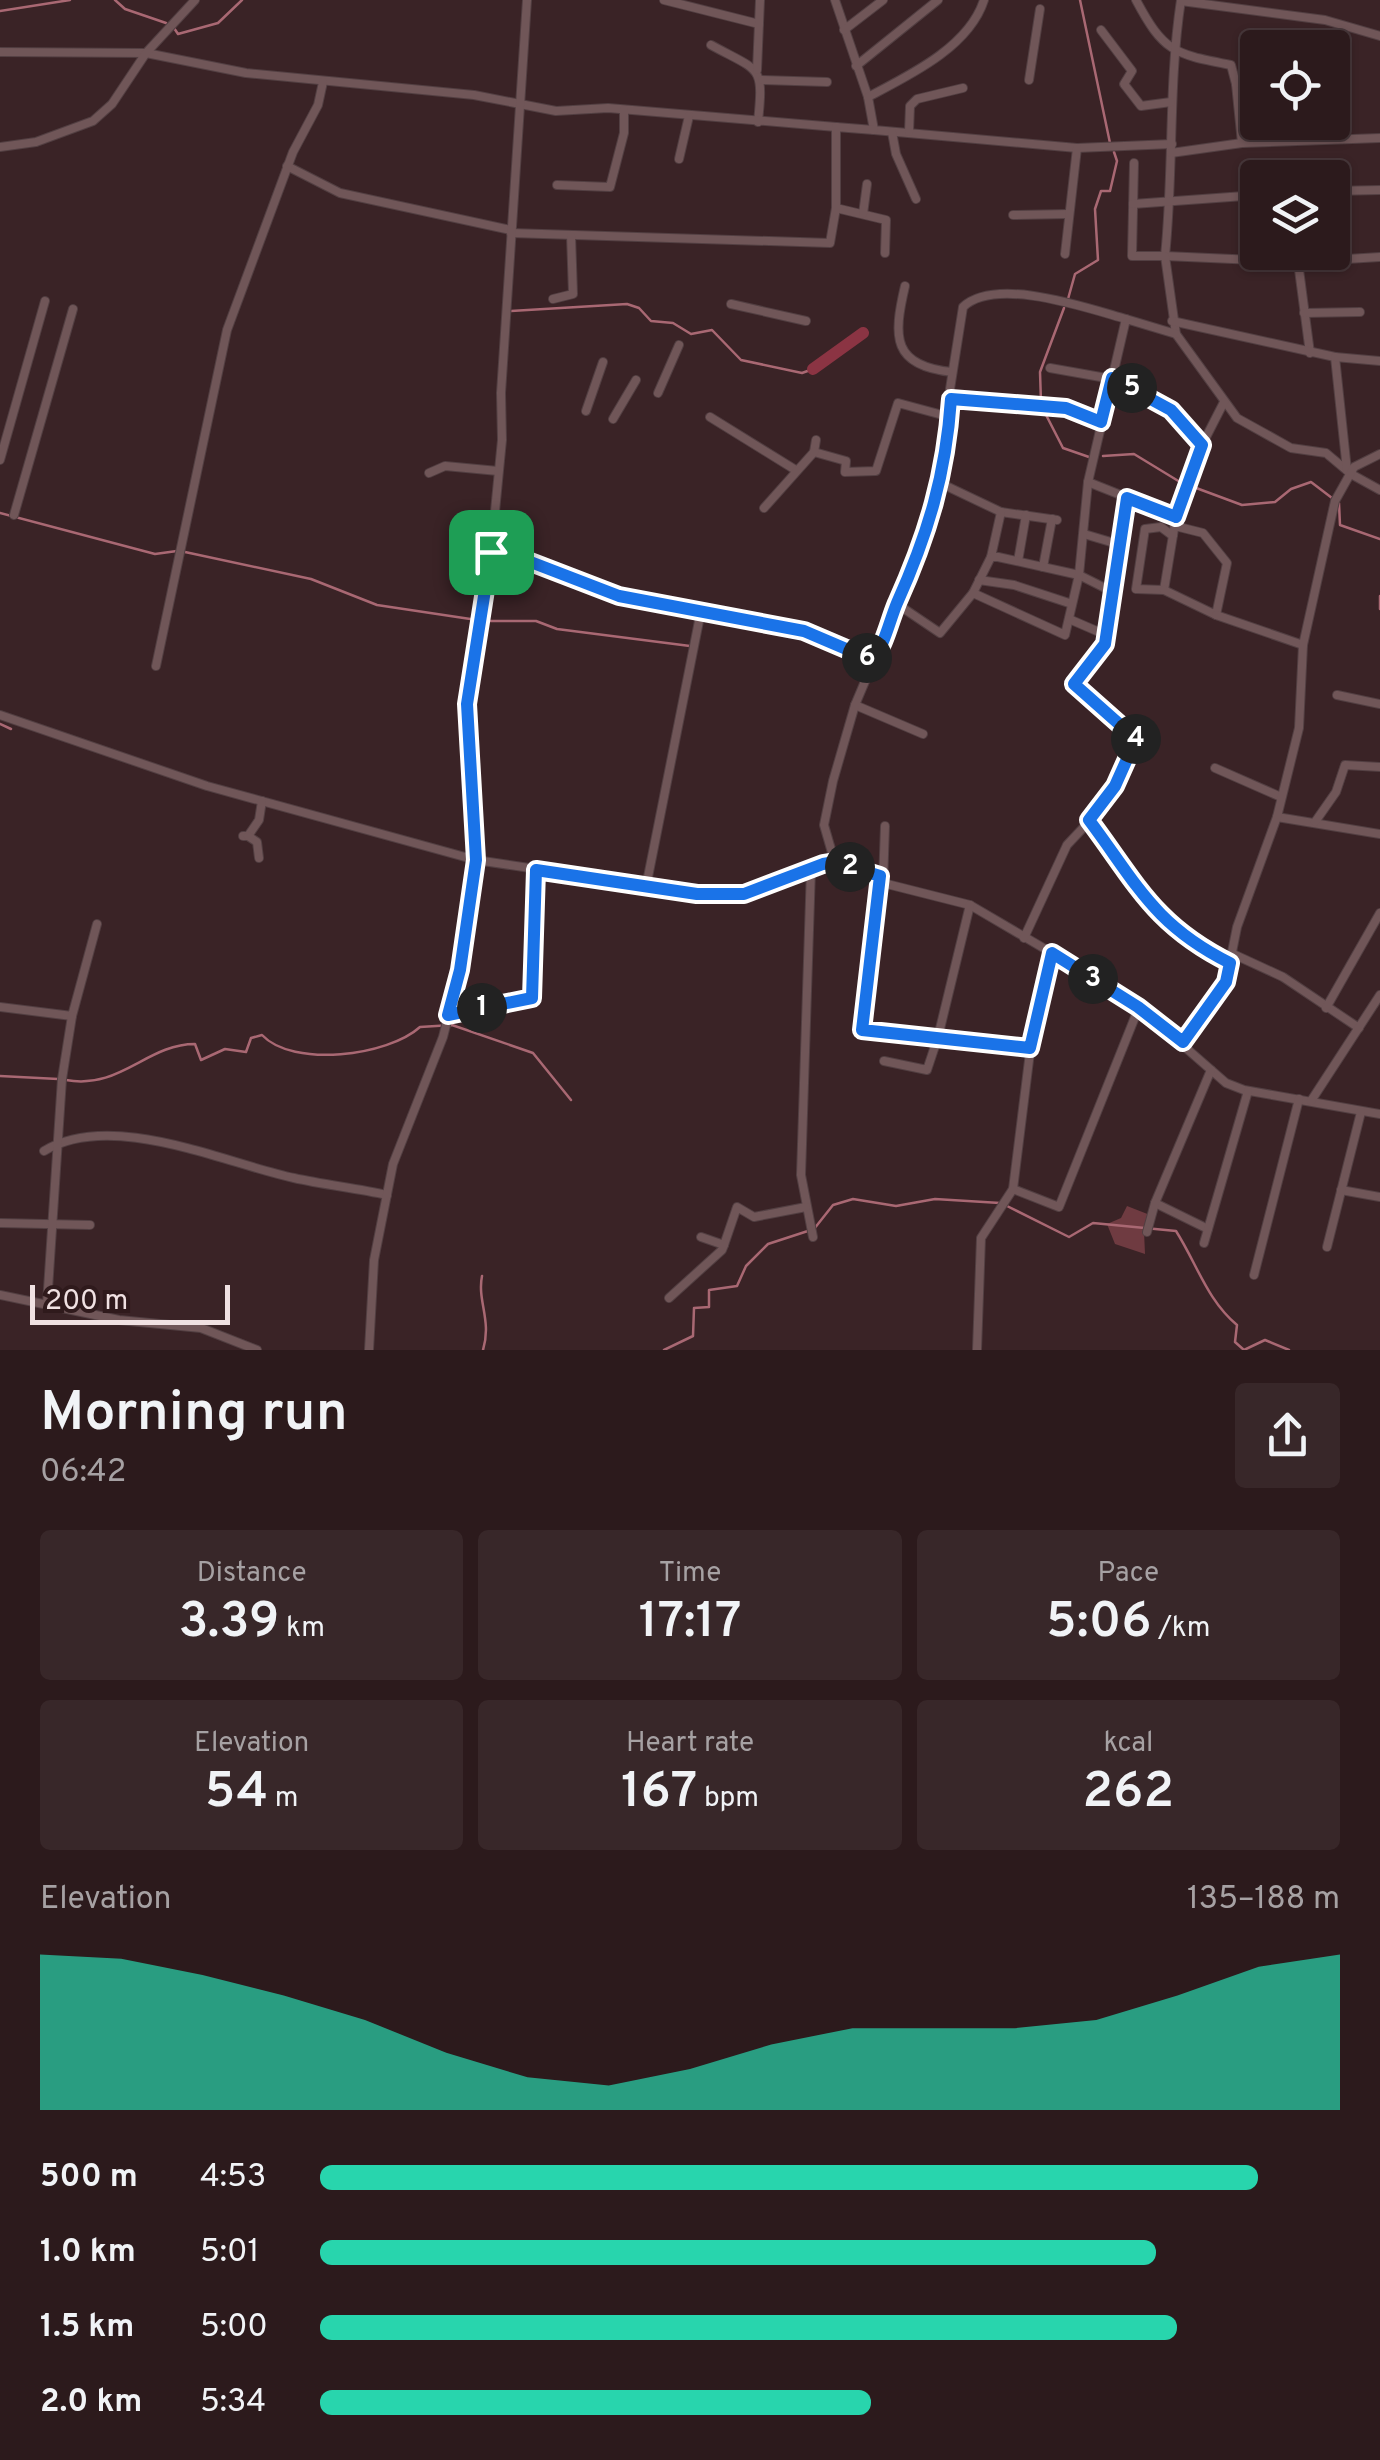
<!DOCTYPE html>
<html lang="en">
<head>
<meta charset="utf-8">
<style>
  body { margin:0; font-family:Overpass,sans-serif; background:#382729; color:#f1f3f6; height:100vh; display:flex; flex-direction:column; font-size:38px; white-space:nowrap }
  * { box-sizing:border-box; margin:0 }
  p { font-size:32px; color:#a6a1a3 }
  .icon { flex:none; width:55px; height:55px; fill:none; stroke:currentColor; stroke-width:2; stroke-linecap:round; stroke-linejoin:round }
  .map { position:relative; height:1350px; overflow:hidden }
  .panel { display:flex; flex-direction:column; background:#2c1a1c; flex:1 }
  .panel>* { flex:none }
  .buttons { position:absolute; left:1240px; top:30px; display:grid; gap:20px }
  .buttons a { display:grid; place-items:center; width:110px; height:110px; border-radius:10px; background:#2c1a1c; box-shadow:0 2px 8px #0004,0 0 0 2px #48383b; font-size:50px }
  .scale { position:absolute; left:30px; bottom:25px; width:200px; box-sizing:border-box; padding-left:10px; border:5px solid #f0e1e2; border-top:0; font-size:28px; line-height:35px; white-space:nowrap; color:#f0e1e2; -webkit-text-stroke:8px #2f1a1c; paint-order:stroke }
  .pin { position:absolute; display:grid; place-items:center; width:85px; height:85px; color:#fff; margin:-42px; border-radius:20px; box-shadow:0 5px 15px #0006 }
  .km { position:absolute; width:50px; height:50px; margin:-25px; border-radius:50%; background:#222; color:#fff; font-size:28px; line-height:50px; text-align:center }
  .round { display:grid; place-items:center; flex:none; width:105px; height:105px; border-radius:10px; background:#382729 }
  .overview { display:flex; align-items:center; justify-content:space-between; height:170px; padding:0 40px }
  h1 { font-size:55px; font-weight:600; line-height:75px }
  .metrics { display:grid; grid-template-columns:repeat(3,1fr); gap:15px; height:170px; padding:10px 40px }
  .metrics div { display:grid; align-content:center; border-radius:10px; background:#382729; text-align:center }
  .metrics b { font-size:50px; font-weight:600 }
  .metrics small { font-size:28px; font-weight:400 }
  .metrics p { font-size:28px }
  .chart { height:280px; padding:20px 40px }
  .chart p { display:flex; justify-content:space-between }
  .chart svg { width:100%; height:180px; margin-top:10px; fill:#28d5ad; opacity:.7 }
  ul { padding:0 40px; list-style:none; font-size:32px }
  li { display:grid; grid-template-columns:160px 120px 1fr; align-items:center; height:75px }
  li i { height:25px; border-radius:12px; background:#28d5ad }
  .map>svg:first-child { display:block }
</style>
</head>
<body>
<div class="map">
<svg width="1380" height="1350" viewBox="0 0 1380 1350">
  <rect width="100%" height="100%" fill="#3a2326"/>
  <polygon fill="#6f3b41" points="1127,1206 1150,1215 1144,1231 1145,1254 1115,1244 1107,1224 1121,1218"/>
  <g fill="none" stroke-linecap="round" stroke-linejoin="round">
    <g stroke="#a96873" stroke-width="2.5">
      <polyline points="115,0 125,9 166,23"/>
      <polyline points="1080,0 1110,143"/>
      <polyline points="0,11 70,0"/>
      <polyline points="174,28 178,34 218,23 242,0"/>
      <polyline points="1068,299 1075,274 1098,260 1095,209 1101,191 1110,191 1117,161 1114,152"/>
      <polyline points="511,311 627,304 639,308 651,321 673,323 691,334 712,330 741,360 802,373 813,369"/>
      <polyline points="1041,402 1040,372 1064,308"/>
      <polyline points="1043,409 1063,448 1089,457"/>
      <polyline points="1103,456 1134,454 1180,482 1242,505 1275,502 1291,489 1311,482 1332,498"/>
      <polyline points="1339,503 1340,525 1380,539"/>
      <polyline points="0,513 155,554 177,551"/>
      <polyline points="185,552 311,579 377,605 477,620"/>
      <polyline points="1380,596 1380,609"/>
      <polyline points="485,621 536,621 557,629 690,646"/>
      <polyline points="0,724 11,729"/>
      <polyline points="0,1076 58,1079"/>
      <path d="M66 1080C120 1090 147 1044 195 1044L201 1060 225 1049 246 1052 251 1038 262 1035C293 1068 388 1056 420 1027L452 1025 533 1053 571 1100"/>
      <path d="M1007 1206 1069 1237 1093 1223 1176 1231C1197 1264 1207 1300 1237 1325L1235 1342 1244 1350 1265 1340 1289 1350"/>
      <path d="M482 1276C477 1301 492 1320 483 1350"/>
      <polyline points="664,1350 693,1336 694,1308 709,1307 709,1290 737,1286 746,1266 768,1244 814,1229 833,1205 853,1199 896,1206 935,1199 1000,1203"/>
    </g>
    <polyline stroke="#8b3443" stroke-width="12" points="813,369 863,333"/>
    <defs>
      <g id="minor">
        <polyline points="664,0 759,24"/>
        <polyline points="835,0 868,97"/>
        <path d="M984 0C969 47 910 75 868 97L874 130 1077 148 1172 144"/>
        <path d="M1136 0C1164 53 1175 54 1231 65L1236 84"/>
        <path d="M1181 0C1168 85 1174 170 1165 256L1298 262 1380 257"/>
        <polyline points="1181,1 1325,20 1380,36"/>
        <polyline points="844,30 883,0"/>
        <polyline points="1101,30 1132,71 1124,84 1141,106 1171,102"/>
        <path d="M711 45C760 72 764 64 758 122"/>
        <polyline points="0,52 146,53 246,73 474,95 556,111 608,108 836,127"/>
        <polyline points="856,66 938,0"/>
        <polyline points="1332,69 1344,68 1339,139"/>
        <polyline points="757,70 760,0"/>
        <polyline points="762,80 827,82"/>
        <polyline points="1029,80 1040,9"/>
        <polyline points="1240,116 1258,114"/>
        <polyline points="892,132 896,154 916,199"/>
        <polyline points="909,132 910,106 917,99 963,88"/>
        <polyline points="1242,143 1236,84 1258,83"/>
        <polyline points="0,147 36,142 93,121 112,104 146,53 195,0"/>
        <polyline points="1171,153 1242,143 1380,138"/>
        <polyline points="679,159 689,116"/>
        <polyline points="1134,163 1132,256 1165,256 1176,334 1237,418 1291,448 1326,453 1351,474 1380,490"/>
        <polyline points="287,166 340,193 511,230"/>
        <polyline points="557,185 610,187 624,133 624,110"/>
        <polyline points="1332,191 1380,190"/>
        <polyline points="1133,204 1258,195"/>
        <polyline points="836,208 886,220 885,253"/>
        <polyline points="863,214 867,184"/>
        <polyline points="1013,215 1069,214"/>
        <polyline points="511,233 830,243 836,208 836,127 874,130"/>
        <polyline points="1065,254 1077,148"/>
        <polyline points="1298,262 1310,353"/>
        <path d="M905 286C893 337 892 366 952 372"/>
        <polyline points="553,299 573,294 571,235"/>
        <polyline points="731,304 806,321"/>
        <polyline points="1304,313 1360,312"/>
        <polyline points="1172,321 1335,357 1347,470"/>
        <polyline points="1176,334 1126,319 1112,379 1171,410 1202,445 1224,402"/>
        <polyline points="1335,357 1380,361"/>
        <polyline points="658,393 679,345"/>
        <polyline points="951,399 1066,408 1101,422"/>
        <polyline points="586,411 603,362"/>
        <polyline points="710,417 794,469"/>
        <polyline points="613,419 636,380"/>
        <polyline points="816,440 814,452 846,461 845,472 876,471 898,403 950,417"/>
        <polyline points="0,460 45,301"/>
        <polyline points="429,473 445,466 498,471"/>
        <polyline points="1088,482 1176,517"/>
        <polyline points="940,483 1001,512 1057,520"/>
        <polyline points="764,508 814,452"/>
        <polyline points="14,515 73,309"/>
        <polyline points="1084,534 1121,545"/>
        <polyline points="1173,536 1161,527 1145,529 1136,589 1164,590 1176,517 1202,445"/>
        <polyline points="491,552 528,561 619,596 804,631 873,661"/>
        <polyline points="991,557 1001,512"/>
        <polyline points="1018,561 1026,515"/>
        <polyline points="1043,567 1052,519"/>
        <polyline points="979,580 1014,585 1072,604"/>
        <polyline points="1164,590 1216,615 1227,563 1203,533 1175,526"/>
        <polyline points="973,593 991,557 998,557 1079,575 1113,592"/>
        <polyline points="897,604 940,633 973,593 1065,635 1079,575 1088,482 1112,379 1050,368"/>
        <polyline points="1216,615 1303,645"/>
        <polyline points="1069,619 1106,635"/>
        <polyline points="156,666 227,330 293,152 318,105 323,82"/>
        <polyline points="1337,695 1380,704"/>
        <polyline points="855,705 923,734"/>
        <polyline points="0,715 207,786 476,860 697,893 745,894 835,863 880,876 883,883 970,905 1052,953 1139,1007 1226,1083 1244,1090 1380,1114"/>
        <polyline points="1215,768 1281,797"/>
        <polyline points="1277,817 1380,834"/>
        <path d="M1089 820C1138 884 1154 924 1230 963"/>
        <polyline points="1315,822 1336,792 1345,765 1380,767"/>
        <polyline points="243,836 248,836 259,820 262,801"/>
        <polyline points="248,836 257,842 259,858"/>
        <path d="M835 863 824 825 833 781 855 705 921 549 944 470 950 389 963 307C996 276 1087 308 1126 319"/>
        <polyline points="811,869 801,1175 813,1237"/>
        <polyline points="880,876 862,1030 938,1037 970,905"/>
        <polyline points="883,883 885,826"/>
        <polyline points="646,887 701,611"/>
        <polyline points="1024,938 1067,845 1099,811 1137,739 1074,684 1105,644 1127,498"/>
        <polyline points="1233,954 1283,977 1359,1028"/>
        <polyline points="0,1007 72,1016 97,924"/>
        <polyline points="1326,1008 1380,913"/>
        <polyline points="448,1015 532,998 536,870"/>
        <polyline points="1183,1043 1226,982 1237,927 1277,817 1299,728 1303,645 1335,501 1354,467 1380,454"/>
        <polyline points="884,1061 927,1070 938,1037 1031,1048"/>
        <polyline points="1311,1101 1380,995"/>
        <path d="M44 1151C112 1110 224 1163 294 1178 325 1185 356 1188 387 1195"/>
        <polyline points="1013,1189 1059,1207 1139,1007"/>
        <polyline points="1341,1190 1380,1197"/>
        <polyline points="1155,1203 1208,1229"/>
        <polyline points="0,1223 90,1225"/>
        <polyline points="1147,1232 1155,1203 1211,1070"/>
        <polyline points="1204,1243 1248,1091"/>
        <polyline points="724,1245 737,1207 754,1217 806,1207"/>
        <polyline points="1327,1247 1361,1112"/>
        <polyline points="1254,1275 1299,1099"/>
        <polyline points="0,1295 119,1320 201,1328 257,1350"/>
        <polyline points="669,1298 722,1250 724,1245 701,1237"/>
        <polyline points="47,1304 62,1079 72,1016"/>
        <polyline points="369,1350 374,1260 393,1164 443,1037 460,970 476,860 467,705 491,552 502,440 501,393 527,0"/>
        <polyline points="977,1350 981,1238 1013,1189 1034,1020 1052,953"/>
      </g>
    </defs>
    <use href="#minor" stroke="#523f42" stroke-width="10"/>
    <use href="#minor" stroke="#705658" stroke-width="8"/>
  </g>
  <g fill="none" stroke-linecap="round" stroke-linejoin="round">
    <defs>
      <path id="route" d="M1112 378 1171 410 1202 445 1176 517 1127 498 1105 644 1074 684 1136 739 1115 786 1089 820C1137 884 1154 925 1230 963L1226 982 1183 1042 1138 1007 1052 953 1030 1048 862 1030 880 876 835 862 823 864 744 894H697L536 870 532 998 448 1015 460 970 476 860 467 704 491 552 528 561 619 596 804 631 872 660C885 645 889 622 897 603 928 534 946 474 951 399L1066 408 1101 422Z"/>
    </defs>
    <use href="#route" stroke="#fff" stroke-width="20"/>
    <use href="#route" stroke="#1a73e8" stroke-width="12"/>
  </g>
</svg>
<div class="buttons">
<a><svg class="icon" aria-label="locate" viewBox="0 0 24 24"><circle cx="12" cy="12" r="6"/><path d="M12 2v4M12 18v4M2 12h4M18 12h4"/></svg></a>
<a><svg class="icon" aria-label="layers" viewBox="0 0 24 24"><path d="M12 4l9 5-9 5-9-5zM3 14l9 5 9-5"/></svg></a>
</div>
<div class="scale">200 m</div>
<div class="pin" style="left:491px;top:552px;background:#1e9e55"><svg class="icon" aria-label="arrive" viewBox="0 0 24 24"><path d="M6 21V4h12l-3 4 3 4H6"/></svg></div>
<b class="km" style="left:482px;top:1008px">1</b>
<b class="km" style="left:850px;top:867px">2</b>
<b class="km" style="left:1093px;top:979px">3</b>
<b class="km" style="left:1136px;top:739px">4</b>
<b class="km" style="left:1132px;top:388px">5</b>
<b class="km" style="left:867px;top:658px">6</b>
</div>
<section class="panel">
<div class="overview"><div><h1>Morning run</h1><p>06:42</p></div><a class="round"><svg class="icon" aria-label="share" viewBox="0 0 24 24"><path d="M12 15V3M7 8l5-5 5 5M5 13v7h14v-7"/></svg></a></div>
<div class="metrics">
<div><p>Distance</p><b>3.39<small> km</small></b></div>
<div><p>Time</p><b>17:17</b></div>
<div><p>Pace</p><b>5:06<small> /km</small></b></div>
</div>
<div class="metrics">
<div><p>Elevation</p><b>54<small> m</small></b></div>
<div><p>Heart rate</p><b>167<small> bpm</small></b></div>
<div><p>kcal</p><b>262</b></div>
</div>
<div class="chart"><p><span>Elevation</span>135–188 m</p>
<svg viewBox="0 0 160 44" preserveAspectRatio="none"><path d="M0 44V6L10 7L20 11L30 16L40 22L50 30L60 36L70 38L80 34L90 28L100 24L110 24L120 24L130 22L140 16L150 9L160 6V44z"/></svg>
</div>
<ul>
<li><b>500 m</b>4:53<i style="width:92%"></i></li>
<li><b>1.0 km</b>5:01<i style="width:82%"></i></li>
<li><b>1.5 km</b>5:00<i style="width:84%"></i></li>
<li><b>2.0 km</b>5:34<i style="width:54%"></i></li>
</ul>
</section>
</body>
</html>
